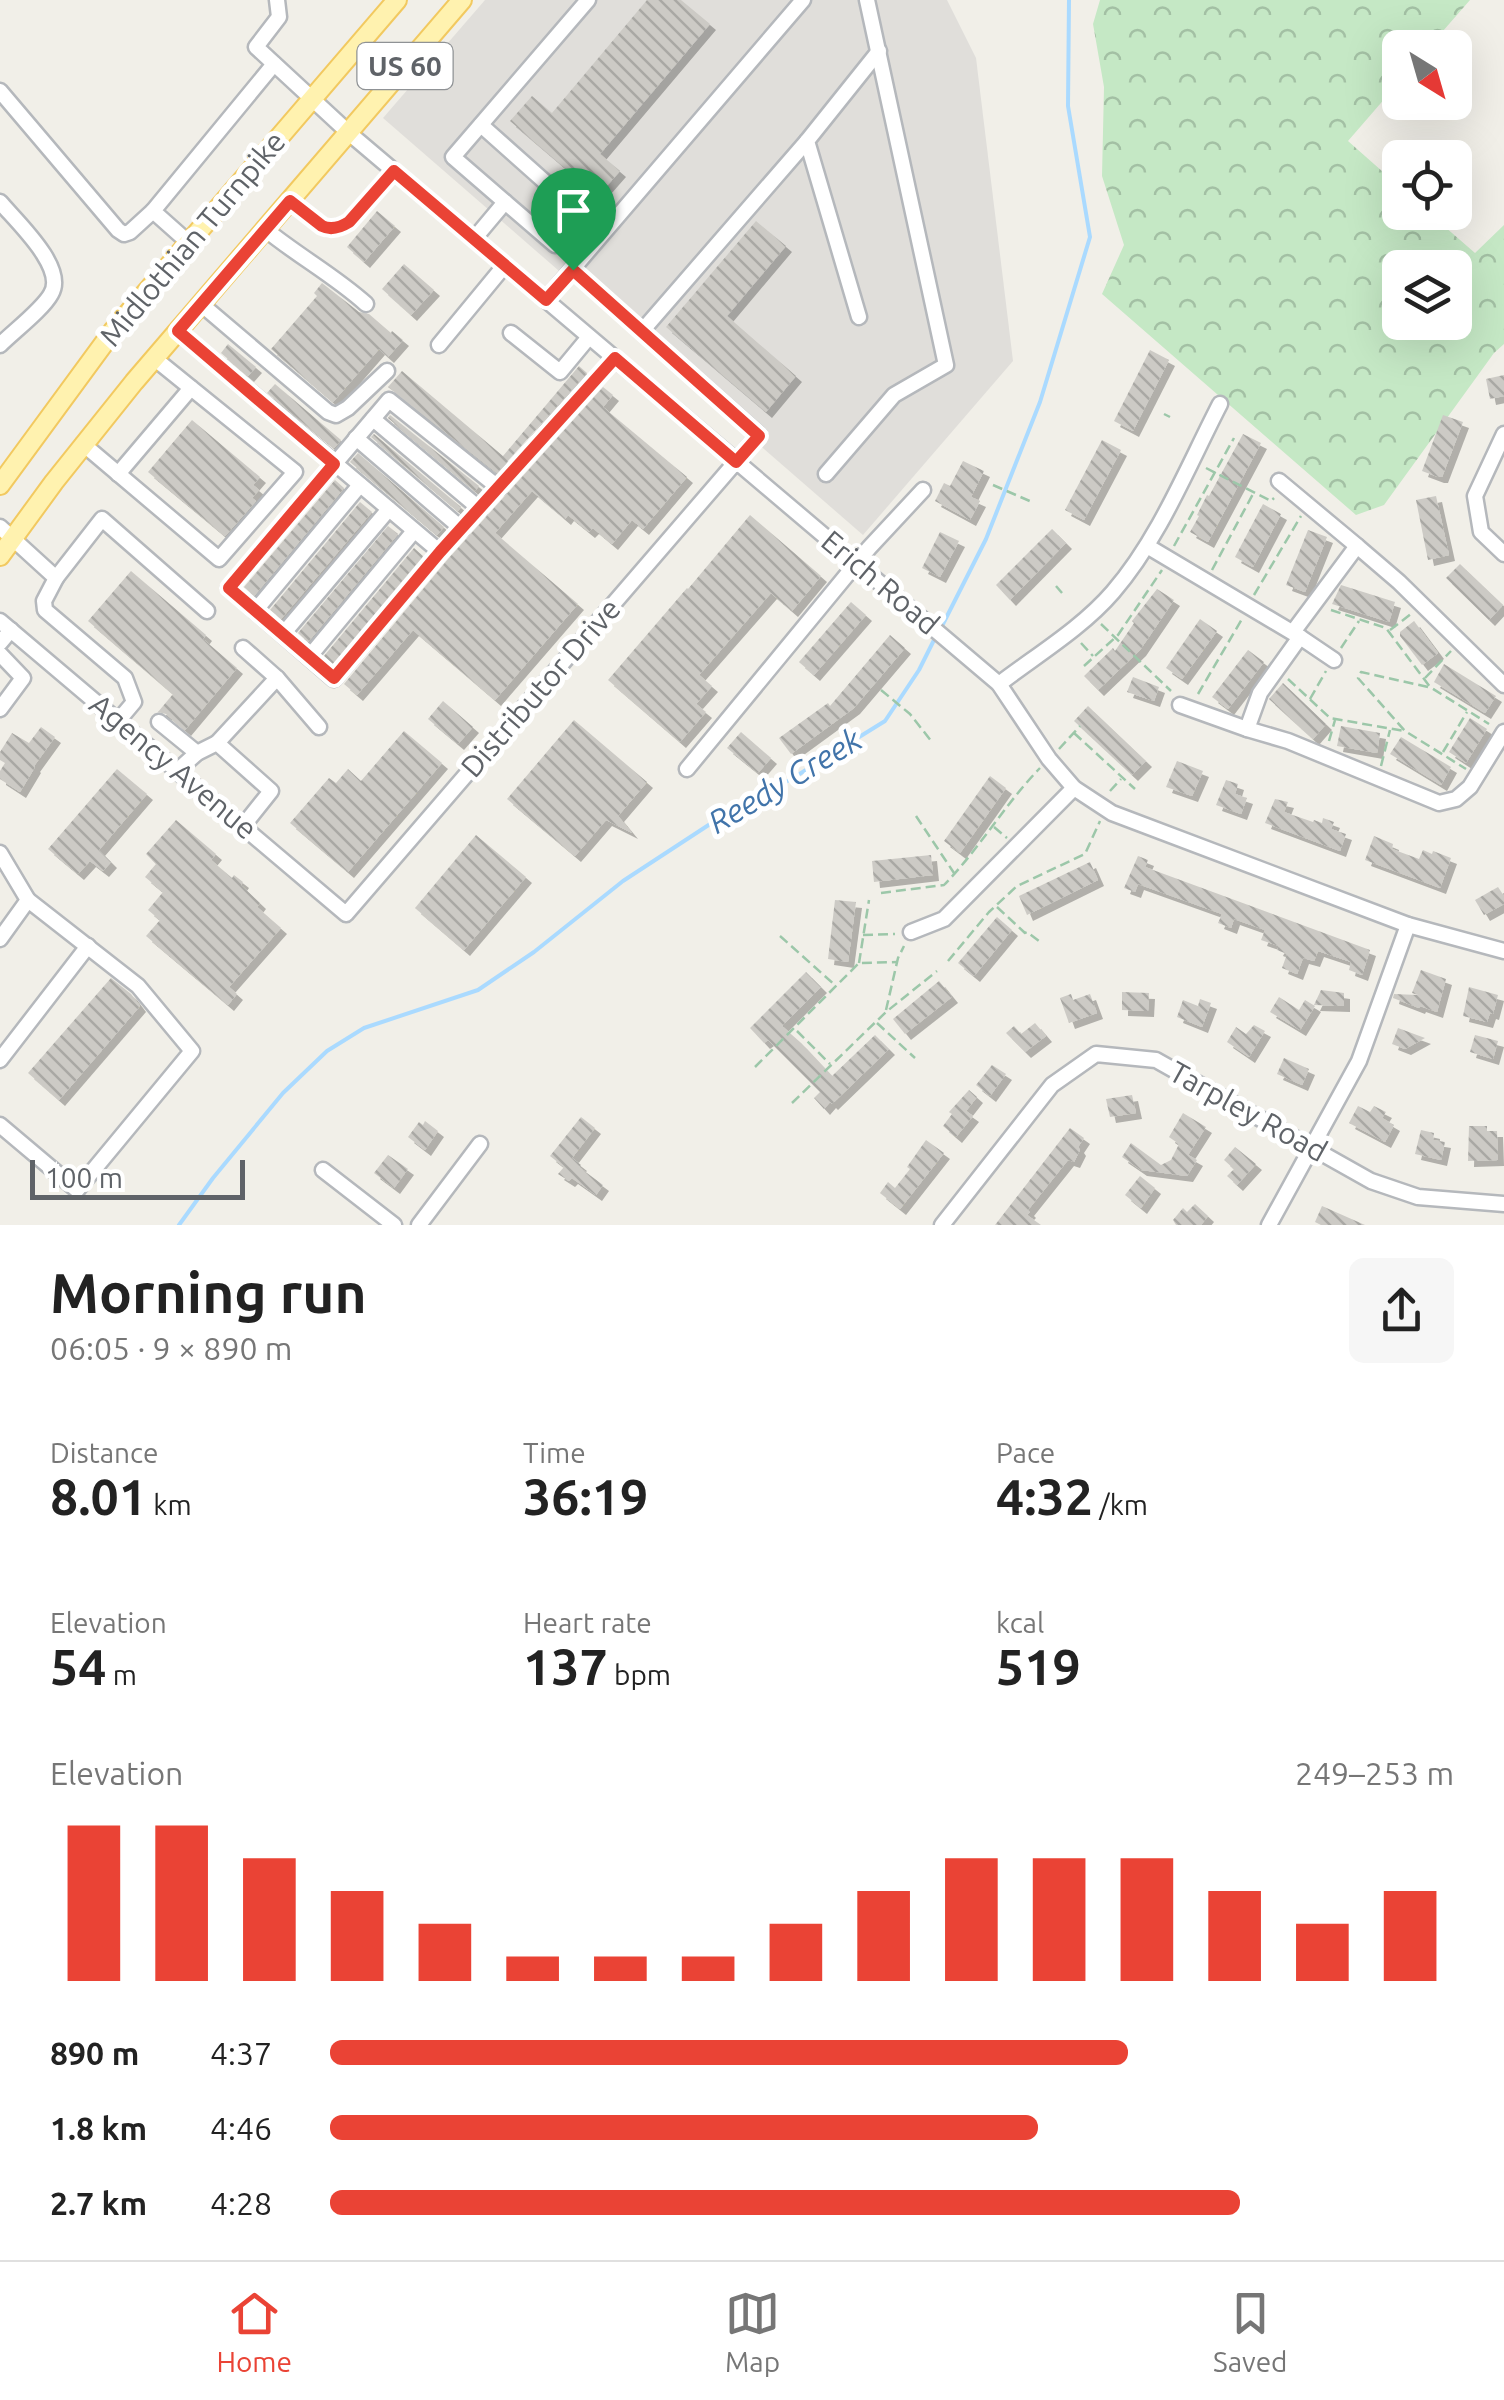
<!DOCTYPE html>
<html lang="en">
<head>
<meta charset="utf-8">
<style>
  body { margin:0; font-family:Ubuntu,sans-serif; background:#f6f6f6; color:#222; height:100vh; display:flex; flex-direction:column; font-size:38px; white-space:nowrap }
  * { box-sizing:border-box; margin:0 }
  p { font-size:32px; color:#767676 }
  .icon { flex:none; width:55px; height:55px; fill:none; stroke:currentColor; stroke-width:2; stroke-linecap:round; stroke-linejoin:round }
  .map { position:relative; height:1225px; overflow:hidden }
  .side { display:flex; flex-direction:column; background:#fff; flex:1 }
  .side>* { flex:none }
  .needle { width:65px; rotate:143deg }
  .controls { position:absolute; left:1382px; top:30px; display:grid; gap:20px }
  .controls a { display:grid; place-items:center; width:90px; height:90px; border-radius:15px; background:#fff; box-shadow:0 10px 40px #0002; font-size:50px }
  .scale { position:absolute; left:30px; bottom:25px; width:215px; box-sizing:border-box; padding-left:10px; border:5px solid #5f6368; border-top:0; font-size:28px; line-height:35px; white-space:nowrap; color:#5f6368; -webkit-text-stroke:8px #fff; paint-order:stroke }
  .pin { position:absolute; display:grid; place-items:center; width:85px; height:85px; color:#fff; margin:-102px -42px; border-radius:50% 50% 50% 0; rotate:-45deg; box-shadow:0 0 10px #0007 }
  .pin .icon { rotate:45deg }
  .round { display:grid; place-items:center; flex:none; width:105px; height:105px; border-radius:15px; background:#f6f6f6 }
  .summary { display:flex; align-items:center; justify-content:space-between; height:170px; padding:0 50px }
  h1 { font-size:55px; font-weight:700; line-height:75px }
  .figures { display:grid; grid-template-columns:repeat(3,1fr); gap:15px; height:170px; padding:10px 50px }
  .figures div { display:grid; align-content:center }
  .figures b { font-size:50px; font-weight:700 }
  .figures small { font-size:28px; font-weight:400 }
  .figures p { font-size:28px }
  .chart { height:280px; padding:20px 50px }
  .chart p { display:flex; justify-content:space-between }
  .chart svg { width:100%; height:180px; margin-top:10px; stroke:#ea4335; stroke-width:6 }
  ul { padding:0 50px; list-style:none; font-size:32px }
  li { display:grid; grid-template-columns:160px 120px 1fr; align-items:center; height:75px }
  li i { height:25px; border-radius:12px; background:#ea4335 }
  .dock { display:flex; justify-content:space-around; align-items:center; height:140px; border-top:2px solid #e0e0e0; background:#fff; font-size:28px; color:#767676 }
  .dock a { display:grid; justify-items:center; gap:5px }
  .dock .selected { color:#ea4335 }
  .map>svg:first-child { display:block }
</style>
</head>
<body>
<div class="map">
<svg width="1504" height="1225" viewBox="0 0 1504 1225">
  <defs>
    <pattern id="forest-crowns" width="20" height="18" patternUnits="userSpaceOnUse" patternTransform="scale(2.5)"><rect width="20" height="18" fill="#c5e8c5"/><path d="M2 6a3 3 0 1 1 6 0M12 15a3 3 0 1 1 6 0" fill="none" stroke="#a3c0a4"/></pattern>
    <pattern id="building-back-hatch" width="6" height="6" patternUnits="userSpaceOnUse" patternTransform="scale(2.5)"><rect width="6" height="6" fill="#cccac5"/><path d="M-1 5l2 2M0 0l6 6M5-1l2 2" fill="none" stroke="#a9a8a4"/></pattern>
    <filter id="shadow"><feDropShadow dx="6" dy="6" stdDeviation="0" flood-color="#0004"/></filter>
  </defs>
  <rect width="100%" height="100%" fill="#f1efe8"/>
  <polygon fill="#e0deda" points="485,0 947,0 976,58 1013,361 863,535 383,118"/>
  <path fill="url(#forest-crowns)" fill-rule="evenodd" d="M1100 0H1470L1429 47 1400 48V81L1348 141 1400 187V212L1429 213 1475 253 1504 225V344L1494 353 1384 505 1356 515 1102 294 1124 245 1102 176 1104 87 1093 24ZM1400 268H1455V322H1400Z"/>
  <g fill="none" stroke-linecap="round" stroke-linejoin="round">
    <g stroke="#aadaff" stroke-width="4">
      <polyline points="940,630 986,539 1040,402 1090,237 1068,106 1069,0"/>
      <polyline points="179,1225 213,1178 283,1093 327,1051 364,1028 478,990 534,952 623,881 730,811 793,778 885,721 919,670 935,638"/>
    </g>
  </g>
  <g fill="url(#building-back-hatch)" filter="url(#shadow)">
    <polygon points="647,0 681,0 710,24 600,154 620,171 598,196 510,121 532,96 552,113"/>
    <polygon points="377,211 395,226 364,262 347,247"/>
    <polygon points="756,221 786,246 727,316 796,376 766,412 666,327"/>
    <polygon points="404,264 434,290 411,315 382,289"/>
    <polygon points="322,283 359,312 369,314 391,333 392,331 403,340 388,357 379,349 333,402 271,349 317,296 314,293"/>
    <polygon points="228,344 256,367 248,376 221,353"/>
    <polygon points="1150,350 1169,360 1133,431 1114,421"/>
    <polygon points="579,366 587,373 497,473 388,387 402,371 503,456"/>
    <polygon points="1504,375 1504,396 1490,399 1486,379"/>
    <polygon points="275,384 341,440 334,448 267,393"/>
    <polygon points="603,387 613,395 603,407 687,477 643,529 632,520 612,544 593,528 589,532 568,515 565,519 532,491 495,533 578,604 495,700 413,630 357,695 344,684 448,559"/>
    <polygon points="390,415 479,486 475,491 388,418"/>
    <polygon points="1443,415 1463,422 1442,477 1438,477 1422,471"/>
    <polygon points="192,420 260,477 253,485 259,490 252,498 256,501 225,536 148,472"/>
    <polygon points="374,434 461,507 458,511 371,437"/>
    <polygon points="1243,434 1261,443 1208,542 1190,532 1199,516 1197,515 1207,495 1209,496"/>
    <polygon points="1102,440 1121,450 1084,520 1065,510"/>
    <polygon points="358,453 444,527 437,535 350,462"/>
    <polygon points="963,461 984,471 971,497 980,501 970,520 935,501 944,483 950,486"/>
    <polygon points="335,480 344,488 254,596 244,587"/>
    <polygon points="1436,496 1449,555 1428,560 1416,500"/>
    <polygon points="360,502 372,512 281,619 270,610"/>
    <polygon points="1263,504 1281,514 1253,567 1235,557"/>
    <polygon points="750,515 821,576 792,611 771,593 699,675 712,686 696,704 706,712 680,742 608,680 687,588 688,589"/>
    <polygon points="388,526 398,534 308,642 298,633"/>
    <polygon points="1052,529 1066,543 1010,600 996,585"/>
    <polygon points="1308,530 1327,537 1305,592 1286,585"/>
    <polygon points="940,532 959,541 940,577 922,568"/>
    <polygon points="414,548 423,556 333,664 324,656"/>
    <polygon points="1460,564 1503,605 1489,620 1446,578"/>
    <polygon points="131,571 206,635 203,639 237,668 185,730 166,714 158,712 173,694 88,621"/>
    <polygon points="1341,585 1395,602 1389,622 1332,604"/>
    <polygon points="1157,589 1174,600 1140,650 1098,690 1084,676 1113,648 1115,651 1134,623 1132,621"/>
    <polygon points="851,602 866,615 814,675 799,662"/>
    <polygon points="1200,619 1217,631 1182,679 1166,668"/>
    <polygon points="1414,621 1438,653 1422,665 1400,636 1400,632"/>
    <polygon points="890,635 905,648 854,708 791,754 779,738 828,703 830,706"/>
    <polygon points="1248,650 1264,662 1228,709 1212,697"/>
    <polygon points="1444,664 1496,696 1485,713 1434,682"/>
    <polygon points="1133,677 1159,687 1154,701 1127,692"/>
    <polygon points="1283,683 1326,724 1313,739 1269,699"/>
    <polygon points="443,701 473,727 458,744 428,719"/>
    <polygon points="1088,706 1146,761 1132,775 1074,721"/>
    <polygon points="1470,718 1487,729 1466,763 1449,752"/>
    <polygon points="574,720 647,782 618,816 632,833 606,820 575,856 507,799"/>
    <polygon points="1341,726 1380,733 1377,753 1337,746"/>
    <polygon points="41,727 55,737 34,766 35,767 20,792 0,779 0,771 5,763 0,760 0,752 12,733 29,743"/>
    <polygon points="404,731 442,763 348,872 290,823 329,778 336,783 348,769 361,781"/>
    <polygon points="741,732 771,758 758,773 727,748"/>
    <polygon points="1401,737 1451,767 1441,785 1390,754"/>
    <polygon points="1177,761 1203,771 1192,796 1166,787"/>
    <polygon points="117,769 147,794 99,850 111,862 103,871 90,861 78,874 48,849"/>
    <polygon points="990,776 1006,788 960,853 944,841"/>
    <polygon points="1226,780 1238,784 1235,794 1247,798 1241,814 1216,805"/>
    <polygon points="1275,799 1288,802 1284,812 1313,822 1314,820 1322,823 1323,818 1334,822 1331,829 1346,834 1340,851 1265,823"/>
    <polygon points="176,820 216,854 211,860 232,878 234,875 243,882 241,885 260,903 257,907 281,928 229,987 237,994 228,1005 146,936 160,920 148,910 163,892 145,877 156,864 146,854"/>
    <polygon points="476,835 526,877 464,950 415,908"/>
    <polygon points="1374,836 1393,844 1392,849 1419,859 1423,850 1432,854 1433,851 1451,858 1440,888 1365,860"/>
    <polygon points="931,855 933,875 874,882 872,861"/>
    <polygon points="1138,856 1148,860 1145,867 1370,950 1362,975 1349,970 1351,962 1318,951 1314,961 1303,958 1297,974 1282,968 1287,954 1277,950 1279,946 1261,940 1265,930 1234,919 1231,928 1218,923 1222,914 1138,884 1135,892 1124,888"/>
    <polygon points="1090,862 1098,880 1027,915 1019,896"/>
    <polygon points="1498,887 1504,896 1504,904 1484,915 1475,900"/>
    <polygon points="835,900 856,902 848,962 828,959"/>
    <polygon points="997,917 1012,930 974,976 958,963"/>
    <polygon points="1421,970 1446,979 1437,1012 1420,1006 1419,1008 1393,998 1394,994 1418,995 1412,993"/>
    <polygon points="806,972 821,987 782,1026 801,1043 832,1076 875,1035 889,1049 832,1104 830,1102 824,1109 814,1098 820,1092 768,1040 764,1043 750,1028"/>
    <polygon points="111,978 131,994 140,1006 59,1100 28,1073"/>
    <polygon points="939,981 952,997 905,1034 893,1019"/>
    <polygon points="1469,987 1498,995 1493,1014 1490,1013 1487,1022 1463,1016"/>
    <polygon points="1321,990 1344,993 1344,1006 1314,1005"/>
    <polygon points="1122,992 1149,993 1148,1011 1122,1010"/>
    <polygon points="1071,994 1073,1000 1090,994 1097,1013 1069,1023 1060,998"/>
    <polygon points="1279,997 1299,1010 1305,1000 1315,1006 1300,1030 1270,1012"/>
    <polygon points="1200,999 1211,1003 1202,1027 1177,1017 1183,1000 1198,1006"/>
    <polygon points="1035,1023 1046,1036 1025,1052 1006,1033 1014,1026 1021,1034"/>
    <polygon points="1254,1025 1265,1031 1249,1057 1227,1042 1236,1027 1246,1034"/>
    <polygon points="1398,1028 1425,1038 1405,1049 1392,1044"/>
    <polygon points="1475,1035 1498,1041 1493,1059 1470,1052"/>
    <polygon points="1284,1058 1309,1069 1302,1085 1277,1074"/>
    <polygon points="992,1065 1006,1074 990,1096 976,1085"/>
    <polygon points="969,1090 977,1097 966,1111 973,1116 956,1137 943,1126 952,1114 949,1112"/>
    <polygon points="1132,1095 1136,1113 1110,1117 1106,1099"/>
    <polygon points="1358,1106 1370,1112 1374,1106 1386,1112 1382,1118 1394,1125 1385,1142 1349,1123"/>
    <polygon points="1183,1113 1206,1127 1188,1155 1197,1160 1187,1176 1141,1170 1122,1157 1131,1143 1161,1165 1171,1160 1179,1144 1169,1137"/>
    <polygon points="581,1117 595,1128 572,1158 581,1165 579,1167 603,1185 596,1195 572,1178 569,1181 558,1174 564,1167 550,1156"/>
    <polygon points="425,1121 438,1131 425,1150 408,1137 419,1122 423,1125"/>
    <polygon points="1469,1126 1487,1126 1487,1131 1497,1131 1498,1160 1468,1161"/>
    <polygon points="1070,1128 1084,1138 1078,1147 1080,1150 1074,1162 1068,1160 1028,1210 1030,1212 1027,1215 1041,1225 995,1225"/>
    <polygon points="1421,1130 1434,1133 1433,1140 1445,1142 1441,1160 1415,1154"/>
    <polygon points="926,1140 944,1153 900,1209 880,1193 888,1182 895,1188 910,1169 907,1167"/>
    <polygon points="1235,1147 1256,1164 1237,1185 1227,1176 1234,1169 1224,1160"/>
    <polygon points="388,1155 408,1169 394,1188 374,1173"/>
    <polygon points="1140,1176 1155,1188 1141,1208 1125,1195"/>
    <polygon points="1195,1204 1208,1216 1201,1225 1176,1225 1173,1220 1183,1208 1187,1212"/>
    <polygon points="1322,1206 1365,1225 1321,1225 1315,1222"/>
  </g>
  <g fill="none" stroke-linecap="round" stroke-linejoin="round">
    <defs>
      <g id="minor">
        <polyline points="277,0 279,17 256,47 349,133 999,684 1049,759 1074,788 1112,813 1408,925 1504,951"/>
        <polyline points="0,91 118,230 124,234 130,232 153,211"/>
        <path d="M290 201 322 226C332 231 341 227 349 222L394 171"/>
        <path d="M0 202C17 222 67 268 51 294 43 309 13 332 0 345"/>
        <polyline points="505,202 453,157 588,0"/>
        <path d="M265 229C298 256 335 276 366 304"/>
        <polyline points="474,239 505,202 555,245 581,214 481,125"/>
        <polyline points="189,243 153,211 274,64"/>
        <polyline points="546,300 803,0"/>
        <polyline points="201,304 328,412 336,415 348,408 387,371"/>
        <polyline points="859,317 807,141 879,51"/>
        <polyline points="178,331 440,552 615,358"/>
        <polyline points="642,331 807,141"/>
        <polyline points="511,333 560,372 589,337"/>
        <polyline points="439,345 505,265"/>
        <polyline points="373,419 480,509"/>
        <polyline points="1504,434 1475,496 1481,532 1504,554"/>
        <polyline points="356,438 462,529"/>
        <polyline points="83,444 219,559 295,472 154,358"/>
        <polyline points="118,474 191,388"/>
        <polyline points="826,474 894,395 946,365 867,0"/>
        <polyline points="1279,481 1357,546"/>
        <polyline points="0,527 56,578 44,601 45,610 125,678 134,702 118,721"/>
        <polyline points="1147,546 1300,637 1334,660"/>
        <polyline points="440,552 334,679 229,588 389,400 499,488"/>
        <polyline points="56,578 102,519 207,611"/>
        <polyline points="255,611 360,485"/>
        <polyline points="0,621 346,914 759,435 573,270"/>
        <polyline points="1293,632 1357,546 1399,582 1504,685"/>
        <polyline points="283,634 389,509"/>
        <polyline points="1300,637 1260,693 1247,729 1288,741 1439,803 1456,799 1470,787 1504,732"/>
        <polyline points="0,643 11,630"/>
        <polyline points="243,648 277,678"/>
        <polyline points="0,654 23,678 0,709"/>
        <polyline points="309,657 414,531"/>
        <path d="M999 684C1037 655 1082 628 1113 592 1159 539 1188 466 1220 404"/>
        <polyline points="1180,705 1247,729"/>
        <polyline points="159,722 197,753"/>
        <polyline points="217,743 277,678 319,727"/>
        <polyline points="687,769 869,548 923,490"/>
        <polyline points="177,771 197,753 217,743 271,791 243,826"/>
        <polyline points="0,853 28,900 0,939"/>
        <polyline points="911,932 944,919 1074,788"/>
        <polyline points="0,1060 88,946"/>
        <polyline points="0,1125 77,1190 192,1051 138,986 28,900"/>
        <polyline points="323,1170 394,1225"/>
        <polyline points="419,1225 480,1144"/>
        <polyline points="942,1225 1052,1085 1096,1054 1156,1060 1371,1181 1418,1197 1504,1204"/>
        <polyline points="1269,1225 1359,1061 1408,925"/>
      </g>
      <g id="major">
        <polyline points="0,485 113,331 397,0"/>
        <polyline points="0,556 54,482 134,382 462,0"/>
      </g>
    </defs>
    <use href="#minor" stroke="#b5b8bc" stroke-width="19"/>
    <use href="#major" stroke="#f2c960" stroke-width="22"/>
    <g stroke="#9cc7a9" stroke-width="2.5" stroke-dasharray="10 5" stroke-linecap="butt">
      <polyline points="1164,414 1170,417"/>
      <polyline points="1206,468 1271,501 1274,498"/>
      <polyline points="993,485 1032,502"/>
      <polyline points="1174,546 1234,438"/>
      <polyline points="1212,570 1253,494"/>
      <polyline points="1056,586 1062,593"/>
      <polyline points="1254,595 1301,516"/>
      <polyline points="1331,610 1386,628 1430,687 1489,724"/>
      <polyline points="1101,624 1171,691"/>
      <polyline points="1390,630 1411,614"/>
      <polyline points="1081,643 1093,656"/>
      <polyline points="1341,648 1359,621"/>
      <polyline points="1084,666 1118,635 1162,570"/>
      <polyline points="1425,678 1451,651"/>
      <polyline points="1288,679 1330,718 1404,731"/>
      <polyline points="1428,687 1361,672 1358,678 1405,731 1466,769"/>
      <polyline points="881,690 910,714 932,742"/>
      <polyline points="1198,694 1242,619"/>
      <polyline points="1310,699 1326,671"/>
      <polyline points="1074,733 1135,789"/>
      <polyline points="1329,741 1335,720"/>
      <polyline points="1059,749 1080,726"/>
      <polyline points="1443,752 1467,712"/>
      <polyline points="1381,766 1390,730"/>
      <polyline points="1110,791 1121,779"/>
      <polyline points="916,816 954,873"/>
      <polyline points="994,827 1007,838"/>
      <path d="M881 893 944 885C980 848 1005 804 1040 768"/>
      <polyline points="997,907 1025,933 1027,932 1039,941"/>
      <polyline points="863,935 895,934"/>
      <polyline points="780,936 836,986"/>
      <polyline points="948,961 989,912 1017,886 1085,854 1100,821"/>
      <polyline points="859,963 869,900"/>
      <polyline points="886,1010 898,958 904,946"/>
      <polyline points="877,1023 915,1058"/>
      <polyline points="797,1031 830,1064"/>
      <polyline points="755,1067 859,963 897,962"/>
      <polyline points="792,1103 886,1012 937,971"/>
    </g>
    <use href="#minor" stroke="#fff" stroke-width="14"/>
    <use href="#major" stroke="#fff2af" stroke-width="18"/>
  </g>
  <g fill="none" stroke-linecap="round" stroke-linejoin="round">
    <defs>
      <path id="route" d="M394 171 546 300 573 270 759 436 736 462 615 358 440 552 334 678 229 588 334 464 178 331 290 201 322 226C332 231 341 227 349 222Z"/>
    </defs>
    <use href="#route" stroke="#fff" stroke-width="20"/>
    <use href="#route" stroke="#ea4335" stroke-width="12"/>
  </g>
  <g text-anchor="middle" stroke-width="10" stroke-linejoin="round" paint-order="stroke">
    <rect fill="#fff" stroke="#8f9295" stroke-width="2.5" x="357.5" y="43" width="95" height="46" rx="8"/>
    <g font-size="28" font-weight="bold" fill="#5f6368">
      <text x="405" y="76">US 60</text>
    </g>
    <g font-size="30" fill="#5f6368" stroke="#fff">
      <text transform="translate(193 239) rotate(-50)" y="10">Midlothian Turnpike</text>
      <text transform="translate(880 583) rotate(40)" y="10">Erich Road</text>
      <text transform="translate(541 688) rotate(-49)" y="10">Distributor Drive</text>
      <text transform="translate(173 767) rotate(40)" y="10">Agency Avenue</text>
      <text transform="translate(1248 1112) rotate(29)" y="10">Tarpley Road</text>
    </g>
    <g font-size="32" font-style="italic" fill="#4174aa" stroke="#fff">
      <text transform="translate(785 781) rotate(-31)" y="11">Reedy Creek</text>
    </g>
  </g>
</svg>
<div class="controls">
<a><svg class="needle" viewBox="-14 -14 28 28"><path d="M0-13l5 13h-10z" fill="#e53935"/><path d="M0 13l5-13h-10z" fill="#767676"/></svg></a>
<a><svg class="icon" aria-label="locate" viewBox="0 0 24 24"><circle cx="12" cy="12" r="6"/><path d="M12 2v4M12 18v4M2 12h4M18 12h4"/></svg></a>
<a><svg class="icon" aria-label="layers" viewBox="0 0 24 24"><path d="M12 4l9 5-9 5-9-5zM3 14l9 5 9-5"/></svg></a>
</div>
<div class="scale">100 m</div>
<div class="pin" style="left:573px;top:270px;background:#1e9e55"><svg class="icon" aria-label="arrive" viewBox="0 0 24 24"><path d="M6 21V4h12l-3 4 3 4H6"/></svg></div>
</div>
<section class="side">
<div class="summary"><div><h1>Morning run</h1><p>06:05 · 9 × 890 m</p></div><a class="round"><svg class="icon" aria-label="share" viewBox="0 0 24 24"><path d="M12 15V3M7 8l5-5 5 5M5 13v7h14v-7"/></svg></a></div>
<div class="figures">
<div><p>Distance</p><b>8.01<small> km</small></b></div>
<div><p>Time</p><b>36:19</b></div>
<div><p>Pace</p><b>4:32<small> /km</small></b></div>
</div>
<div class="figures">
<div><p>Elevation</p><b>54<small> m</small></b></div>
<div><p>Heart rate</p><b>137<small> bpm</small></b></div>
<div><p>kcal</p><b>519</b></div>
</div>
<div class="chart"><p><span>Elevation</span>249–253 m</p>
<svg viewBox="0 0 160 44" preserveAspectRatio="none"><path d="M5 44V6M15 44V6M25 44V14M35 44V22M45 44V30M55 44V38M65 44V38M75 44V38M85 44V30M95 44V22M105 44V14M115 44V14M125 44V14M135 44V22M145 44V30M155 44V22"/></svg>
</div>
<ul>
<li><b>890 m</b>4:37<i style="width:71%"></i></li>
<li><b>1.8 km</b>4:46<i style="width:63%"></i></li>
<li><b>2.7 km</b>4:28<i style="width:81%"></i></li>
</ul>
</section>
<nav class="dock">
<a class="selected"><svg class="icon" aria-label="home" viewBox="0 0 24 24"><path d="M3 11l9-7 9 7M6 9v11h12V9"/></svg>Home</a>
<a><svg class="icon" aria-label="map" viewBox="0 0 24 24"><path d="M3 6l6-2 6 2 6-2v14l-6 2-6-2-6 2zM9 4v14M15 6v14"/></svg>Map</a>
<a><svg class="icon" aria-label="saved" viewBox="0 0 24 24"><path d="M7 4h10v16l-5-4-5 4z"/></svg>Saved</a>
</nav>
</body>
</html>
